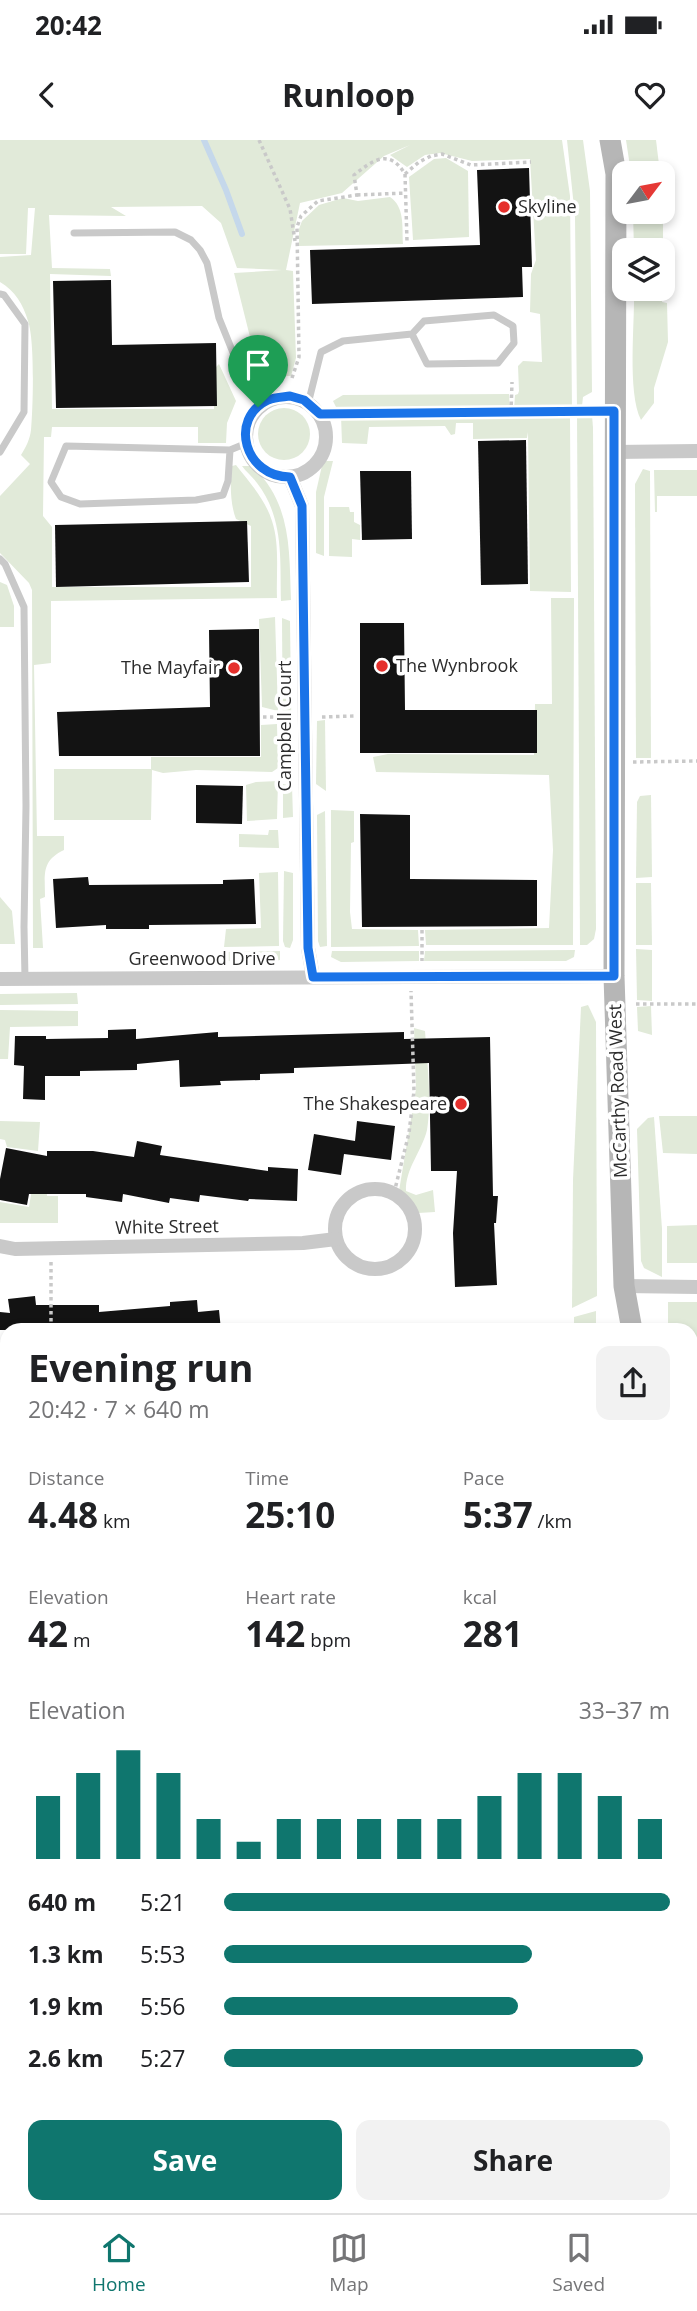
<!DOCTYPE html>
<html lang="en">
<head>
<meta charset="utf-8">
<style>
  body { margin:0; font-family:"Open Sans",sans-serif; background:#f2f2f2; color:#202124; height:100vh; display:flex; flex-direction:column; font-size:26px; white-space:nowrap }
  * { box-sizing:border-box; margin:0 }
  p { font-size:23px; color:#757577 }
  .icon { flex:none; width:38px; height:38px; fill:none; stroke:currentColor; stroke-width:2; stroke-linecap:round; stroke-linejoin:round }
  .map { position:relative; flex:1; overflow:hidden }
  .sheet { position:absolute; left:0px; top:1183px; width:698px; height:891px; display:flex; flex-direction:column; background:#fff; border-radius:21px 21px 0 0; box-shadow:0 4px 10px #0003 }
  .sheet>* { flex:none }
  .needle { width:46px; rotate:58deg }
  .controls { position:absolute; left:612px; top:21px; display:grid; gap:14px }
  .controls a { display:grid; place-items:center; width:63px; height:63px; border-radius:14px; background:#fff; box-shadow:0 4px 10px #0003; font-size:35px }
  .pin { position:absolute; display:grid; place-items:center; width:60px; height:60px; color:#fff; margin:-72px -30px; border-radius:50% 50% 50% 0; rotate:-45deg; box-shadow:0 0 7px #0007 }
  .pin .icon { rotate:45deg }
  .round { display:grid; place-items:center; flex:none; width:74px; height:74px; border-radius:14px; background:#f2f2f2 }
  .head { display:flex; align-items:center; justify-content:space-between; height:119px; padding:0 28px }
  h1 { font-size:38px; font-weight:700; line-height:52px }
  .metrics { display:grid; grid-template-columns:repeat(3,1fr); gap:10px; height:119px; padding:7px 28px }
  .metrics div { display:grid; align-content:center }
  .metrics b { font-size:35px; font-weight:700 }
  .metrics small { font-size:19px; font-weight:400 }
  .metrics p { font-size:19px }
  .chart { height:196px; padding:14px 28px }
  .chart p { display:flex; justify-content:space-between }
  .chart svg { width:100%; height:126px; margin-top:7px; stroke:#0f766e; stroke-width:6 }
  .action { display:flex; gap:14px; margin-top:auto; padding:14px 28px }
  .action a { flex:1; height:80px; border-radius:14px; background:#0f766e; color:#fff; font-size:28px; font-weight:700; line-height:80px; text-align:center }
  .action a+a { background:#f2f2f2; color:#202124 }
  ul { padding:0 28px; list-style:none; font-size:23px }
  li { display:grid; grid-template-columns:112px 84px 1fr; align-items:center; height:52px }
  li i { height:18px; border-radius:9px; background:#0f766e }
  .status { display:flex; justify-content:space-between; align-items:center; height:49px; padding:0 35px; background:#fff; direction:ltr }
  .status svg { height:19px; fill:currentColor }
  header { display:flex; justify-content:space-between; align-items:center; height:91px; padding:0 28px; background:#fff; font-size:32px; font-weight:700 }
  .dock { display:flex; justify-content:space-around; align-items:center; height:98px; border-top:2px solid #e0e0e0; background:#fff; font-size:19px; color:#757577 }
  .dock a { display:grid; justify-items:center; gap:4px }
  .dock .selected { color:#0f766e }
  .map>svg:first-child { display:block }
</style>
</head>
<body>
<div class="status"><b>20:42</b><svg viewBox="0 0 49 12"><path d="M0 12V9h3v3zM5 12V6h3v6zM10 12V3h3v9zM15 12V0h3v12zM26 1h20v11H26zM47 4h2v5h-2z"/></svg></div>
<header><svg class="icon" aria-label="back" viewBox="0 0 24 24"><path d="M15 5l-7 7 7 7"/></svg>Runloop<svg class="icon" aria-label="heart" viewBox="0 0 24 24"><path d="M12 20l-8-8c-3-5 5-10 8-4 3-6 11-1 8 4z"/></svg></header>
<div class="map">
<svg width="697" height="2073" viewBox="0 0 697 2073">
  <rect width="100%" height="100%" fill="#fff"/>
  <g fill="#e1ead9">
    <path d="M0 0H562L570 56 572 269 514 270 515 255 518 254 519 251 518 226 523 221 542 222 540 174 530 172 531 134 536 120 530 19 472 21 440 13 425 15 407 27 390 15 410 5 384 16 342 53 300 63 286 130 293 131 296 218 291 236H271L252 245 239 223 255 217 234 133 282 130 237 128 221 83 202 66 111 67 126 76 49 75 52 128 110 129 111 136 50 134 52 269H214V229L219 224 236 261 227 283 226 303H198V287H52L51 297H44L43 376 52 387V447H251V386L236 379C230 364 230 342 232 326L236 325C250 343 265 359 272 381 280 405 276 434 277 458L51 461V523L34 525 37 696H64V710C41 721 45 734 45 757L40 759 43 808H33L32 450 29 443 0 413V356L30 324 21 315C26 307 30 299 31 290 33 267 35 201 28 181 23 164 15 151 0 142V117L31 115 35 68H28L26 114H0Z"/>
    <polygon points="567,0 583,0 590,51 592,252 583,257 582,266 589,266 589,269 577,269 575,77"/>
    <polygon points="626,0 656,0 660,33 631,33"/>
    <polygon points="446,18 468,31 469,97 413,100 409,37 434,19"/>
    <path d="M390 57C405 67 402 87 403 104L299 106V89L302 81 319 65 343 58 358 61Z"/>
    <polygon points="633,72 663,72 663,147 663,110 634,110"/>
    <path d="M634 149H663L662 162 667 163 668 202 654 248V263L641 280C627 252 635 183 634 149Z"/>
    <polygon points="509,254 510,269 338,271 333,261 343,255"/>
    <circle cx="284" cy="294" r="26"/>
    <polygon points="577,274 592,275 593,288 596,789 594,799 587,805 580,805"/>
    <polygon points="341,276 570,276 571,452 530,451 528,292 527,298 473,299 473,283 456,283 455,294 451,295 445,286 369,287 367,304 342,303"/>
    <polygon points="323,321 333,321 324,357 324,416 316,413 316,352"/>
    <path d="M242 326H252C292 363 289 410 291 460L281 461C280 419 284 378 257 343 253 337 246 332 242 326Z"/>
    <polygon points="643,329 650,331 651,618 636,618 635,344"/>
    <polygon points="654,330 697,330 697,356 657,356 657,372 655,372"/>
    <polygon points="329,367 349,367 350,372 354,372 354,382 360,385 360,400 352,399 352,417 329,416"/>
    <polygon points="0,442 7,445 14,466 14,487 0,487"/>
    <polygon points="551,458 574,458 573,805 426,805 425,790 549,788 553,710 549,635 376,632 373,617 388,614 534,615 535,564 552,564"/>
    <polygon points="275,477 278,571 262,567 259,479"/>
    <polygon points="282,478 290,481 292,629 283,630"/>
    <polygon points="325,580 326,651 316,644 317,581"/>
    <polygon points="277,584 278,628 272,632 196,630 163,633 152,630 151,680 54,680 54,629 151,629 151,617 261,617 261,585"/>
    <polygon points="278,641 277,679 247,681 246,645 256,642"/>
    <polygon points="283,644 292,646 293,677 283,678"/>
    <polygon points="651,655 652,737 636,738 637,662 640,656"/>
    <polygon points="331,670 354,671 354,702 351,703 350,772 352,789 418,790 419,806 331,807"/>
    <polygon points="325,671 327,806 320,807 318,801 317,675"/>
    <polygon points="269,690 278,690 279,708 239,707 239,694 268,695"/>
    <polygon points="284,731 293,733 293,800 290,808 285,807 283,801"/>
    <polygon points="278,732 279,806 224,807 226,789 261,788 259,733"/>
    <polygon points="636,743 651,743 652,805 636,805"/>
    <polygon points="0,757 12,771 15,804 0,804"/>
    <polygon points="636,809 652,810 652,861 637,860"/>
    <polygon points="575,810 574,817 566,821 424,821 425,811"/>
    <polygon points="280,811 280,820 269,822 223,821 222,812"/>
    <polygon points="332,811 419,811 419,821 341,822 331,817"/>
    <polygon points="77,853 78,864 0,865 0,854"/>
    <polygon points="588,865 596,882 597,1156 572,1168 573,1040 581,867"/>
    <polygon points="651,866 652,895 638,891 637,867"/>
    <polygon points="0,870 78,871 78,886 10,887 8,919 0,919"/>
    <path d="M414 888 425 891C427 920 432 962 427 990 422 1011 405 1029 406 1051L416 1055 433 1050 435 1072 418 1073 410 1062 399 1051 416 949Z"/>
    <polygon points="659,976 697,976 697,1014 663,1013"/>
    <polygon points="654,977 662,1089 662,1137 644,1128 641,1121 637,989 648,978"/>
    <polygon points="0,981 40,982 38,1011 7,1007 5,1000 0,999"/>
    <polygon points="37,1018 45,1019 47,1056 58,1056 58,1083 0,1083 0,1062 29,1067"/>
    <polygon points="697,1085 697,1123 667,1123 667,1086"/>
    <polygon points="668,1162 697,1162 697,1228 691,1228 691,1190 668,1190"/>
    <polygon points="596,1171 596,1190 574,1190 574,1177"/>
    <polygon points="0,1407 7,1407 7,1482 0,1465"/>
    <polygon points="697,1439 697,1557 691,1546 691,1440"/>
    <polygon points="691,1593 697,1604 697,1666 691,1654"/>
    <polygon points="691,1668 697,1679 697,1763 691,1753"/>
    <polygon points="232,2067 375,2067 379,2073 235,2073"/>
    <polygon points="394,2067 450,2067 455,2073 398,2073"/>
    <polygon points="458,2067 537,2067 529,2073 459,2073"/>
  </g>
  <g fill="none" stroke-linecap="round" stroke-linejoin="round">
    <polyline stroke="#c5d8eb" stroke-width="6" points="204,0 226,50 242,94"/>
  </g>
  <g fill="#131313">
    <polygon points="529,28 532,127 522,127 523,157 312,164 310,110 480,105 477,30"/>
    <polygon points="111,140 112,205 216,203 217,266 56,268 53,141"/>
    <polygon points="526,300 528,444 481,445 478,301"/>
    <polygon points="360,331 411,331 412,399 362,400"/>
    <polygon points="247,381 249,442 56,447 55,385"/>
    <polygon points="360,483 404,483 405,570 537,570 537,613 360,613"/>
    <polygon points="259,489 260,616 59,616 57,572 210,567 209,490"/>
    <polygon points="196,645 243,646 242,684 196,683"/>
    <polygon points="360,674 410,675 410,739 537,740 537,786 362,787"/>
    <polygon points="88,737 89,745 223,744 223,740 254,739 256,784 149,785 149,789 106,789 106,785 56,788 53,739"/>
    <polygon points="136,889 136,899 218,892 218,897 404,892 404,899 490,897 493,1056 498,1056 496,1083 494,1083 497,1145 455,1147 453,1093 457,1031 431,1031 429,923 294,928 294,933 260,934 260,940 220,941 221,945 180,947 179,920 137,924 137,930 80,931 80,936 45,936 45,960 23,959 24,926 14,925 15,896 46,896 46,899 108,898 108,890"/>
    <polygon points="357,981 395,986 391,1020 344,1014 341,1035 308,1030 314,994 355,1001"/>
    <polygon points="137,1001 162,1006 160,1015 268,1031 268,1027 298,1029 297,1061 249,1059 248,1061 200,1055 199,1062 170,1058 169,1063 123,1054 122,1062 86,1057 86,1054 29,1054 27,1065 0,1060 0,1039 6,1008 47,1016 47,1011 93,1011 134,1017"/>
    <polygon points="35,1156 36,1165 99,1165 99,1172 170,1166 170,1162 197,1160 198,1172 219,1170 221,1190 0,1190 0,1172 10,1173 8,1159"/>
  </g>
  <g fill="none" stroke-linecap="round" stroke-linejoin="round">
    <g stroke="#c9c9c9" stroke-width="3.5" stroke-dasharray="3.5 3.5" stroke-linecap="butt">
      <polyline points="259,0 290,69 295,101"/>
      <polyline points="405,34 419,22 431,16 442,14 471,25 531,22"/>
      <polyline points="357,55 406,53"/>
      <path d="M292 238 299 217 297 87 301 76 318 61 357 55 354 35C373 20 389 8 405 34L407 101"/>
      <polyline points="511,272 512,242"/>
      <polyline points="320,274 597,271"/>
      <polyline points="263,577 290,577"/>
      <polyline points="322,577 354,576"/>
      <polyline points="633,622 697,621"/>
      <polyline points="422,790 422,821"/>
      <polyline points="636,864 697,864"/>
      <polyline points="394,1053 409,993 414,951 411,851"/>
      <polyline points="51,1122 51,1190"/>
      <polyline points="385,2067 389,2073"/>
    </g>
    <g stroke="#c9c9c9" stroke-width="7">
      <polyline points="74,93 175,92 191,100 200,110 207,123 219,178 240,230 259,267"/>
      <polyline points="0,154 4,155 25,184 24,272 0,312"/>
      <polyline points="308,264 321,212 343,201 412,194 427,224 498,223 514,203 513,186 494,175 424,181 412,194"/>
      <polyline points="230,310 228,341 223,355 196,360 80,364 61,357 51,342 66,306 230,310 247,303"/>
      <polyline points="0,419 5,424 24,467 26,666 24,787 25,839"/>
    </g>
    <g stroke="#c9c9c9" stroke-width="14">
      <circle cx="286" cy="297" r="40"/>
      <polyline points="615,312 697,311"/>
      <polyline points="290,337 302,366 308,808 313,837"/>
      <polyline points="0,839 614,836"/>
      <circle cx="375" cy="1089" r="40"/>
      <polyline points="0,1106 15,1109 303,1103 336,1099"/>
      <polyline points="624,1146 697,1147"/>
      <polyline points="0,1655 7,1652"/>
      <polyline points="0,1980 7,1992"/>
      <polyline points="691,2063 696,2073"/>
      <polyline points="51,2067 55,2073"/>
    </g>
    <g stroke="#b6b6b6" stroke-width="21">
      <polyline points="610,0 616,34 614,836 624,1146 632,1190"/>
      <polyline points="691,1368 697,1368"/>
      <polyline points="0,1378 7,1377"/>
      <polyline points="691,1571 697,1582"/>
    </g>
  </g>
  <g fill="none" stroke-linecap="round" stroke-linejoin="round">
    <defs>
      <path id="route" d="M290 256 304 260 320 274 614 271V836L313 837 308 808 302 366 290 337C245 337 228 279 268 260 275 257 283 257 290 256Z"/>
    </defs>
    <use href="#route" stroke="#fff" stroke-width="14"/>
    <use href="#route" stroke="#1a73e8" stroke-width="9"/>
  </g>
  <g fill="#e5302c" stroke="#fff" stroke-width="2.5">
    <circle cx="504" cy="67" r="7"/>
    <circle cx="382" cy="526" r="7"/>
    <circle cx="234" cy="528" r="7"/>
    <circle cx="461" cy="964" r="7"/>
  </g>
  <g text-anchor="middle" stroke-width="7" stroke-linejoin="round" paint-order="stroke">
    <g font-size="18" fill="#2c2c2c" stroke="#fff" text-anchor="start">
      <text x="518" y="73">Skyline</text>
      <text x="396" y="532">The Wynbrook</text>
      <text x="220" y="534" text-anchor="end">The Mayfair</text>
      <text x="447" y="970" text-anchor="end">The Shakespeare</text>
    </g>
    <g font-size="18" fill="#2c2c2c" stroke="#fff">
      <text transform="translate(285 586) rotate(-90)" y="6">Campbell Court</text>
      <text x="202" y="825">Greenwood Drive</text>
      <text transform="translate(618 951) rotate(-92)" y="6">McCarthy Road West</text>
      <text transform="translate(167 1087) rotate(-1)" y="6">White Street</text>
    </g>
  </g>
</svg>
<div class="controls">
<a><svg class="needle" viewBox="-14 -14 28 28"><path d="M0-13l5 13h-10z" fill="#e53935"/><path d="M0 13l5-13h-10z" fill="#757577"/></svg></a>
<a><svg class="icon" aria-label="layers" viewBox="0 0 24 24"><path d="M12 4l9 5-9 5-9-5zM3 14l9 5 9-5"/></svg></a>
</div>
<div class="pin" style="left:258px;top:267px;background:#1e9e55"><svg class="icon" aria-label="arrive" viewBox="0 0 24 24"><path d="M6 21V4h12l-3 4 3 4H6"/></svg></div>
<section class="sheet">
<div class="head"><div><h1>Evening run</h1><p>20:42 · 7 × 640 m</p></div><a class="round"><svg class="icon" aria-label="share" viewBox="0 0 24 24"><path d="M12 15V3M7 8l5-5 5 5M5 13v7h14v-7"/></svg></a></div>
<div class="metrics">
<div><p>Distance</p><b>4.48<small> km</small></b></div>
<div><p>Time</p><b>25:10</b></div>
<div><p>Pace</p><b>5:37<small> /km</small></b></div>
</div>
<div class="metrics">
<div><p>Elevation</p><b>42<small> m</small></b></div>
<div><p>Heart rate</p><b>142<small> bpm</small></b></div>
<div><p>kcal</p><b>281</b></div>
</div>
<div class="chart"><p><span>Elevation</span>33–37 m</p>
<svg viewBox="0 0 160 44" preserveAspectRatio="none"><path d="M5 44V22M15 44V14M25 44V6M35 44V14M45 44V30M55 44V38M65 44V30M75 44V30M85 44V30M95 44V30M105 44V30M115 44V22M125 44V14M135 44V14M145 44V22M155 44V30"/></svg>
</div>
<ul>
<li><b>640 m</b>5:21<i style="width:100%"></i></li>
<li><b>1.3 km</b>5:53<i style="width:69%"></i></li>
<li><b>1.9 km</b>5:56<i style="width:66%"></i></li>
<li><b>2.6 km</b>5:27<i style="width:94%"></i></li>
</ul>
<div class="action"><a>Save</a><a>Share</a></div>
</section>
</div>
<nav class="dock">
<a class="selected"><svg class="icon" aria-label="home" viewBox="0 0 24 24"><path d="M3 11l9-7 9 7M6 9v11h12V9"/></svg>Home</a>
<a><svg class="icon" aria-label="map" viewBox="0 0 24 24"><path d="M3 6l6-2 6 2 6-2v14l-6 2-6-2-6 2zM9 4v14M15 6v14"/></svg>Map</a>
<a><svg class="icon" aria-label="saved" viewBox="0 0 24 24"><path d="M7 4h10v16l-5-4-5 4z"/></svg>Saved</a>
</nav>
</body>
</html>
